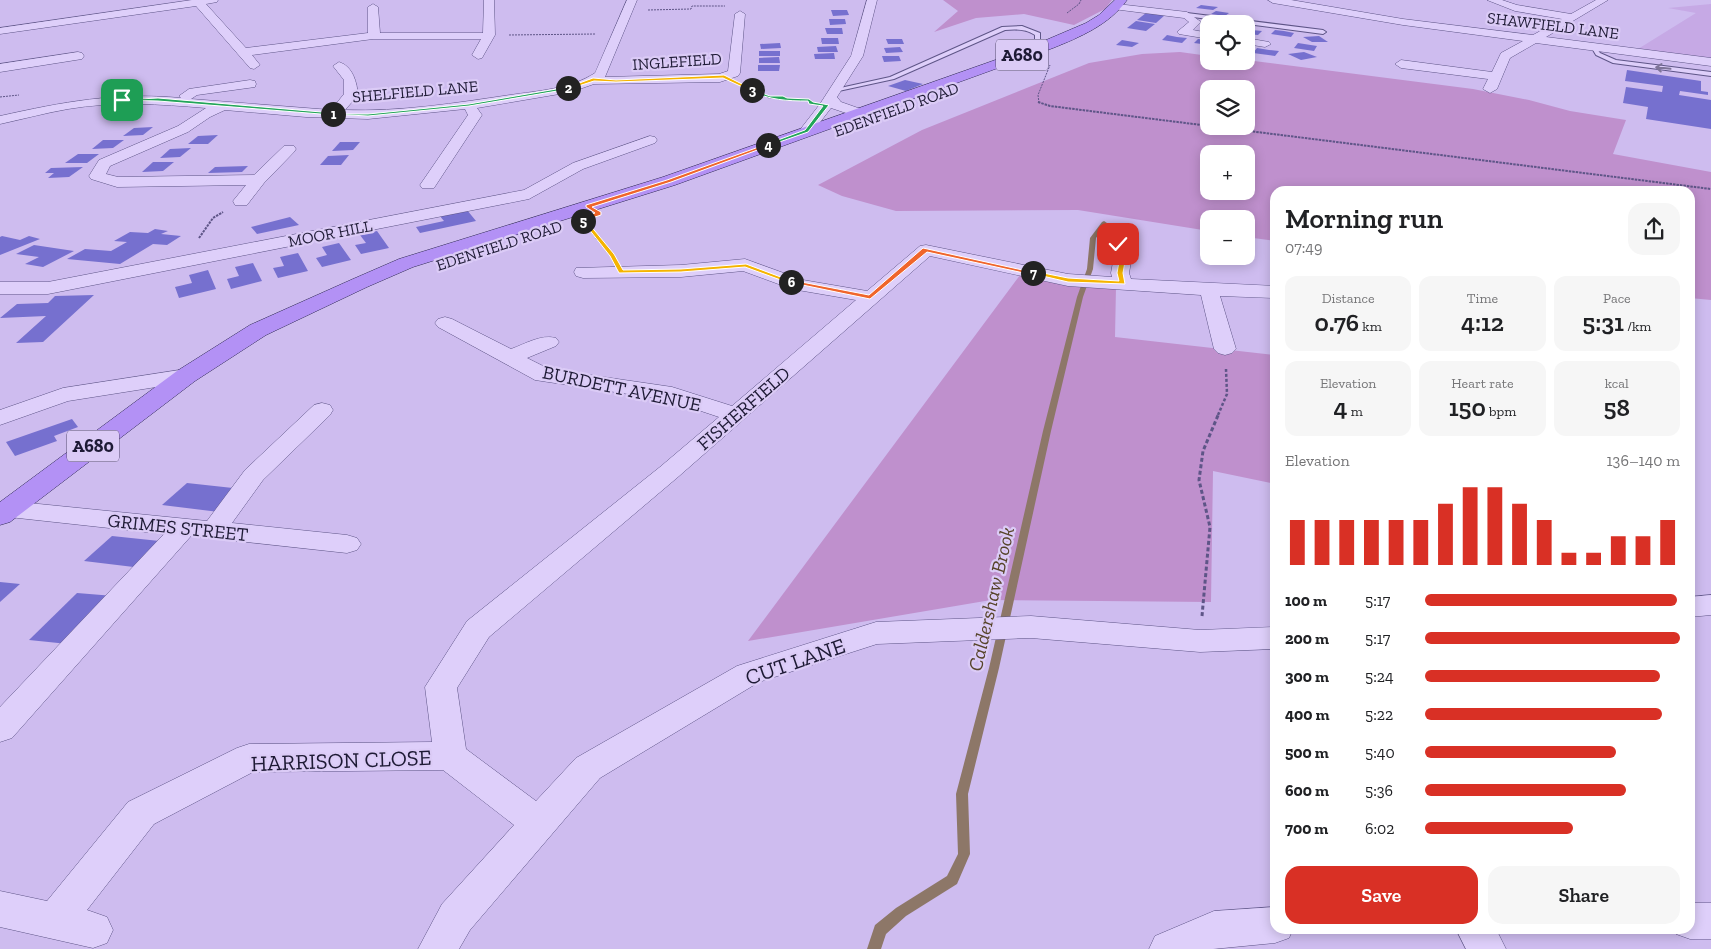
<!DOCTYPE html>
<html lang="en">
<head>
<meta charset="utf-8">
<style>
  body { margin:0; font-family:"Zilla Slab",serif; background:#f6f6f6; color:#202124; height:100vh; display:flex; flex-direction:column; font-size:19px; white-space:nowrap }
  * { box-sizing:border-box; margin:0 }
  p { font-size:16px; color:#757577 }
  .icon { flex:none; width:28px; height:28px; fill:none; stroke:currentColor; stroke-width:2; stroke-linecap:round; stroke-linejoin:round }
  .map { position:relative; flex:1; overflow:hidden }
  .panel { position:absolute; left:1270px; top:186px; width:425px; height:748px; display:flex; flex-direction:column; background:#fff; border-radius:15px; box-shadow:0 2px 12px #0003 }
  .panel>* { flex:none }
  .controls { position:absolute; left:1200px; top:15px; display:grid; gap:10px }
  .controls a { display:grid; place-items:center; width:55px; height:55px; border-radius:10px; background:#fff; box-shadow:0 2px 12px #0003; font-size:25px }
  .pin { position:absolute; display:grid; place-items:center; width:42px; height:42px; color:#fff; margin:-21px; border-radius:10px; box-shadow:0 2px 8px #0006 }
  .km { position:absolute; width:25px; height:25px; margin:-12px; border-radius:50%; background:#222; color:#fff; font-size:14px; line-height:25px; text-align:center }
  .round { display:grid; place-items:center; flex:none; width:52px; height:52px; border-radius:15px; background:#f6f6f6 }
  .summary { display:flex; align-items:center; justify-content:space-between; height:85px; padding:0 15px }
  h1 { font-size:28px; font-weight:600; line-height:38px }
  .figures { display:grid; grid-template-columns:repeat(3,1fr); gap:8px; height:85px; padding:5px 15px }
  .figures div { display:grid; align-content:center; border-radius:12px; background:#f6f6f6; text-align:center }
  .figures b { font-size:25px; font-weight:600 }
  .figures small { font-size:14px; font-weight:400 }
  .figures p { font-size:14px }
  .chart { height:140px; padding:10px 15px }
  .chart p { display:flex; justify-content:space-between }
  .chart svg { width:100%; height:90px; margin-top:5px; stroke:#d93025; stroke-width:6 }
  .action { display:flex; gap:10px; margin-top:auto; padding:10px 15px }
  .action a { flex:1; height:58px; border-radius:15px; background:#d93025; color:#fff; font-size:20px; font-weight:600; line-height:58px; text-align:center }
  .action a+a { background:#f6f6f6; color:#202124 }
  ul { padding:0 15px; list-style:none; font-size:16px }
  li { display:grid; grid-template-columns:80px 60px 1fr; align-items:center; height:38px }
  li i { height:12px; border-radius:6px; background:#d93025 }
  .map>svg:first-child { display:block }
</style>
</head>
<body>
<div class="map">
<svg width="1711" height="949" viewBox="0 0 1711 949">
  <rect width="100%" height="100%" fill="#cebcef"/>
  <polygon fill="#c6a9e5" points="1711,4 1711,59 1638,49 1696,13 1668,8"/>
  <g fill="#bf90cd" fill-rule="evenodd">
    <polygon points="943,0 1112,0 1105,9 1074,25 1024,14 976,18 934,32 958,11"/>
    <path d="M1180 52 1209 56V61L1246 60 1473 89 1529 100 1570 111 1626 120 1613 154 1711 172V300L1690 298V191H1275V241L1246 237V219H1209V231L1078 210 896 211 842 196 818 185 922 130 1089 63 1142 54ZM1209 89H1246V126H1209ZM1209 154H1246V191H1209Z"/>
    <polygon points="1023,271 1116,287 1115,337 1275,355 1275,484 1213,471 1211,602 991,600 748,641"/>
  </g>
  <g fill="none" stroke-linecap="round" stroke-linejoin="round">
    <polygon fill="#8d7768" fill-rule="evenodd" points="1104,221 1107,223 1096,238 1093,269 1083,297 1051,431 999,668 968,794 970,854 957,884 906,916 886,934 881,949 867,949 875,925 896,908 947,876 958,854 956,794 989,668 1043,431 1077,297 1087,269 1090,238 1102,222"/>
  </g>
  <g fill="#7670cf">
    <polygon points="1201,5 1209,6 1218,7 1213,10 1196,8"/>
    <polygon points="831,10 847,10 849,15 833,16"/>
    <polygon points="1216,11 1229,13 1225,16 1211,14"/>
    <polygon points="1146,13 1165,15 1156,23 1137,20"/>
    <polygon points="829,19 845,19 846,24 830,25"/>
    <polygon points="1136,21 1155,24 1146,31 1127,28"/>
    <polygon points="825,28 842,28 843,34 827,34"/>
    <polygon points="1246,29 1252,30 1262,31 1258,35 1246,34"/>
    <polygon points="1275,30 1284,31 1294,33 1291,37 1271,34"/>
    <polygon points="1167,35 1177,37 1187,38 1182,43 1162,40"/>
    <polygon points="1319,36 1328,42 1312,42 1303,37"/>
    <polygon points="821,38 838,38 839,44 822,44"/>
    <polygon points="886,39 902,39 904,44 888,44"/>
    <polygon points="1198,39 1209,40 1209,45 1194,43"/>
    <polygon points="1122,40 1139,43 1132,47 1116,45"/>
    <polygon points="780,43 781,48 761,49 760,44"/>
    <polygon points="1298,43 1317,46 1314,51 1294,48"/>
    <polygon points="836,46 838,52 818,52 817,47"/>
    <polygon points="900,47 903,52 886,53 884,48"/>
    <polygon points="1257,48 1269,50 1279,51 1275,56 1253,53"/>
    <rect x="759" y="51" width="21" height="5"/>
    <polygon points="1304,52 1317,57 1301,60 1288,54"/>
    <polygon points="834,53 835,59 815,59 814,54"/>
    <polygon points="882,56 899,56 901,61 884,62"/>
    <polygon points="779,57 780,63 759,63 759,58"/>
    <polygon points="758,65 780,65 779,71 758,71"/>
    <polygon points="1627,70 1701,81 1701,91 1708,92 1708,95 1680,91 1679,95 1711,100 1711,129 1646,119 1648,107 1623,103 1626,87 1662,92 1663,86 1625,81"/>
    <polygon points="905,80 923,84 906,91 888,86"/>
    <polygon points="153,127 143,135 123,136 134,128"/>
    <polygon points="218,135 208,144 188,144 198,136"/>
    <polygon points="103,140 124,140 113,148 92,149"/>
    <polygon points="340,142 360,142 353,150 332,151"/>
    <polygon points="191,148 180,157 160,158 170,149"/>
    <polygon points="78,154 99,154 87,163 65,163"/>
    <polygon points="349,155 341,165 320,165 328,156"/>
    <polygon points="153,162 174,162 163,171 142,172"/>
    <polygon points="248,166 242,172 208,173 215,167"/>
    <polygon points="83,167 69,177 48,178 54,173 45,173 51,168"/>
    <polygon points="467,210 476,221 420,233 416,227 444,221 439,215"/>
    <polygon points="290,217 299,225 257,234 251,227"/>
    <polygon points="155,229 168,231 161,234 181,236 167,245 153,244 120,264 67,259 85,249 111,251 127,242 114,241 130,232 148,233"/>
    <polygon points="377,231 389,248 361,254 355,245 366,243 360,235"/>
    <polygon points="2,236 20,240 29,236 40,239 0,255 0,237"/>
    <polygon points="339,243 351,260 322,267 316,258 327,255 322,247"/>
    <polygon points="34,245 74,251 43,267 25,264 39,257 16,254"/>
    <polygon points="298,253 308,271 278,278 273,268 284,266 280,257"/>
    <polygon points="253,263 262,281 231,289 227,279 239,276 235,267"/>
    <polygon points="208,270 216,289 179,298 175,287 192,283 189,275"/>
    <polygon points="94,295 43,342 16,343 46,316 0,318 17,304 48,303 55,296"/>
    <polygon points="72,419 78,427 54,436 57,441 15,456 6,442"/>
    <polygon points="187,483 242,489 219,512 162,505"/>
    <polygon points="112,536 169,542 142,568 84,561"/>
    <polygon points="0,582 20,584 0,602"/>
    <polygon points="77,593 114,596 68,644 29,640"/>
  </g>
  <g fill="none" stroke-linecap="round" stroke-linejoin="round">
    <defs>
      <g id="lane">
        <polygon points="1187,13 1323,30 1326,32 1323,34 1185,16"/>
        <path d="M1022 26 1040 33V50L1035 49V35C1026 29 1016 29 1005 30L894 79 834 92 831 90 890 77 1002 27Z"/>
        <polygon points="1590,45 1594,45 1600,53 1616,60 1711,72 1711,76 1613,63 1596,55"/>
      </g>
      <g id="street">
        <polygon points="192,0 218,0 217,2 206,4 246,48 368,33 368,7 373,4 378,7 380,33 483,33 484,0 494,0 495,35 482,58 478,59 472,55 481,39 373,39 252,55 260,65 254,69 250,68 196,6 0,34 0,28"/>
        <path d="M627 0H637L605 77 719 74 728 71 735 14 740 11 745 14 740 73 738 76 720 82 594 84 571 92 477 108 482 115 434 188H422L420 185 468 115 465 109 368 119 306 117 225 110 210 117 188 132 110 166 106 174 118 177 254 175 284 146H294L296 149 294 152 264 183 247 205H235L233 201 246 185 117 187 91 179 89 176 99 160 178 126 206 108C160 104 114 101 68 109 45 113 23 119 0 124V116C63 102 115 92 181 98L179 96 189 89 250 80 255 81 256 84 255 87 197 95 191 99 331 110 344 94V80L333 66 339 62C353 66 357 83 358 95L345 110C400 112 456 103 510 95 537 91 571 89 595 73Z"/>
        <polygon points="867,0 877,0 863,56 837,97 841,102 878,115 880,118 873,122 831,108 811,134 801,134 799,131 820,104 851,56"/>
        <polygon points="1268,0 1291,0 1403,19 1533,35 1562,19 1515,11 1487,0 1502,0 1517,5 1571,14 1596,0 1608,0 1546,37 1711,58 1711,66 1536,43 1510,58 1497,89 1490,93 1483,89 1488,79 1401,68 1395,64 1401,60 1492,72 1501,53 1523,41 1403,25 1273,3"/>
        <polygon points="1117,4 1187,12 1201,22 1193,30 1209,33 1209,39 1179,34 1177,32 1189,22 1184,18 1113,9 1112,7 1113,5"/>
        <polygon points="1246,38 1269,42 1271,44 1265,47 1246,44"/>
        <polygon points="78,52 82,53 84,56 82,59 0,72 0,64"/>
        <polygon points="650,136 655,137 657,140 655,143 583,169 529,199 48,294 0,294 0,282 48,282 524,190 573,163"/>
        <path d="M1120 234 1126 235 1129 239 1127 243 1133 250 1129 273 1131 279 1275 286V298L1220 296 1236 349 1232 353 1225 355 1218 353 1214 349 1201 295 1068 286 930 256 678 477 489 637 457 688 466 749 536 801 576 758 737 666 876 622 1031 616 1200 630 1275 627V649L1200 652 1031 638 877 644 759 682 600 778 470 930 459 949H418L442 904 514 825 443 770 253 772 154 824 87 910 107 917 113 930 107 943 93 948 0 927V891L47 901 128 802 237 748 249 744 432 742 425 687 467 621 660 467 719 417 668 400 535 380 438 327 435 323 438 319 445 317 452 319 511 349C525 344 541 334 556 338L559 342 556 346 527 358 549 369 672 387 732 406 856 300 792 289 743 271 681 277 583 278 576 276 574 272 576 268 681 265 745 259 803 280 867 291 920 246 926 245 1068 274 1112 277 1111 273 1115 251 1109 244 1114 235Z"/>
        <polygon points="186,369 194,371 197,376 194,381 68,401 0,425 0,410 63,388"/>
        <polygon points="322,403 330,405 333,410 330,415 263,480 232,523 347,535 357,538 361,544 357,550 347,553 191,536 12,738 0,742 0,707 164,534 9,517 0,515 0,503 9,501 207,521 245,470 314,405"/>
        <polygon points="1711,595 1711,615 1690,617 1690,597"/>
        <polygon points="1690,903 1711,903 1711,939 1690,939 1676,934 1674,929 1690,929"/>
        <polygon points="1275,907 1275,929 1293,929 1289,938 1275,943 1213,949 1149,949 1155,936 1214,911"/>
        <polygon points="1456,929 1496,929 1506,949 1466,949"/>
      </g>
      <path id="primary" d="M1115 0H1127C1109 25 1080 37 1053 48L675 185 413 267 367 287 266 335 195 381 10 522 0 525V502L177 371 250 325 353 279 399 259 663 177 1018 52 1086 23 1099 15Z"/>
    </defs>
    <use href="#lane" stroke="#5e5587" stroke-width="2"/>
    <use href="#street" stroke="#5e5587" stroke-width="1"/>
    <use href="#primary" stroke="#2f2a54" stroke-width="1"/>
    <g stroke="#5e5587" stroke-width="1" stroke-dasharray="2 1" stroke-linecap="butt">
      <polyline points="648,10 691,9 692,6 725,6"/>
      <polyline points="1067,13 1079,4 1081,0"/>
      <polyline points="509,35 596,34"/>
      <polyline points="745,87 769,98 783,97 786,100 806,100"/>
      <polyline points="0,97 19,95"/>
      <polyline points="1039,103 1038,95 1050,65"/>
    </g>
    <g stroke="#5e5587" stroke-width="2" stroke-dasharray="2.5 1" stroke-linecap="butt">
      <polyline points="1038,102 1050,106 1711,189"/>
      <polyline points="589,228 597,238"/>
      <polyline points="199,238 213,218 223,212"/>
    </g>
    <g stroke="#5e5587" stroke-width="2.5" stroke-dasharray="3 2" stroke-linecap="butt">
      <polyline points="596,237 609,252"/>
      <polyline points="1218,415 1227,394 1226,369"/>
    </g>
    <polyline stroke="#5e5587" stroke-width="3" stroke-dasharray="4 2.5" stroke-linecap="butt" points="1202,616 1210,527 1199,480 1203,451 1219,413"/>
    <use href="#lane" fill="#decffa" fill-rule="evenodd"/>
    <use href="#street" fill="#decffa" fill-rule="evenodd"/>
    <use href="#primary" fill="#b391f5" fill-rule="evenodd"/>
  </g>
  <defs><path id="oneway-shaft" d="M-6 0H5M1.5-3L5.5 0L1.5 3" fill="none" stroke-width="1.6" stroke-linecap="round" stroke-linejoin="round" transform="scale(1.25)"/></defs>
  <use stroke="#7e7498" href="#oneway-shaft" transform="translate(1663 68) rotate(-174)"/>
  <polygon fill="#22a559" stroke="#fff" points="158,98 333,113 335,114 333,115 158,101 120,100"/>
  <polygon fill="#22a559" stroke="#fff" points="568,87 569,89 469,106 368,116 330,114 368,114 469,104"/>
  <polygon fill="#f5b400" stroke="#fff" points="724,75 754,90 751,91 723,78 616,82 594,81 569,89 566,88 593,78 616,80"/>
  <path fill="#22a559" stroke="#fff" d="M751 89 770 96H783L787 98 809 99 813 102 829 105 808 132 768 146 767 144 805 130 823 106 809 104 808 101C787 101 770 100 751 91Z"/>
  <polygon fill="#f0652b" stroke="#fff" points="767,144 771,145 671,182 592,207 601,212 601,215 586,220 583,222 579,219 595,213 586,207 586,205 667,180"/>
  <polygon fill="#f5b400" stroke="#fff" points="581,219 585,219 614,254 623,270 681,269 746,264 794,282 789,283 745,267 681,272 619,273 610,256"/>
  <polygon fill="#f0652b" stroke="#fff" points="923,248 1036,273 1033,275 927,252 870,299 788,282 791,280 869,295"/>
  <polygon fill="#f5b400" stroke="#fff" points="1116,243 1120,243 1127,250 1123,273 1125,284 1068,282 1030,273 1033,271 1068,278 1119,281 1117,273 1121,251"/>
  <g text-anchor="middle" stroke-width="4.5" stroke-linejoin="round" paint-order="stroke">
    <g font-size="16" fill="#1e1a35" stroke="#dbcbf6">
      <text transform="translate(1553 25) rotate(7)" y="6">SHAWFIELD LANE</text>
      <text transform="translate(677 61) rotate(-4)" y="6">INGLEFIELD</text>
      <text transform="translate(415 91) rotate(-5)" y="6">SHELFIELD LANE</text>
      <text transform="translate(896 109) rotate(-20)" y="6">EDENFIELD ROAD</text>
      <text transform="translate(330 233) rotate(-11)" y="6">MOOR HILL</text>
      <text transform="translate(499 245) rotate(-18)" y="6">EDENFIELD ROAD</text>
    </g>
    <g fill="#dbcbf6" stroke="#574f6f" stroke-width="1">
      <rect x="996" y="39.5" width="52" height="31" rx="4"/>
      <rect x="67" y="430.5" width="52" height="31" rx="4"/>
    </g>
    <g font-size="18" font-weight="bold" fill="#1e1a35">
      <text x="1022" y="61">A680</text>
      <text x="93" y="452">A680</text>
    </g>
    <g font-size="19" fill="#1e1a35" stroke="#dbcbf6">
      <text transform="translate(622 388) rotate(12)" y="7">BURDETT AVENUE</text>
      <text transform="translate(743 408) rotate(-41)" y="7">FISHERFIELD</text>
      <text transform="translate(178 527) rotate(6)" y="7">GRIMES STREET</text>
    </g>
    <g font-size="20" font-style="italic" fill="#564329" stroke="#dbcbf6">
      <text transform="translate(991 599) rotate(-77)" y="7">Caldershaw Brook</text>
    </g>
    <g font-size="22" fill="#1e1a35" stroke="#dbcbf6">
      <text transform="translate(795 661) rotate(-19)" y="8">CUT LANE</text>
      <text transform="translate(341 760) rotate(-2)" y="8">HARRISON CLOSE</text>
    </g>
  </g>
</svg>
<div class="controls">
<a><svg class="icon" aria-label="locate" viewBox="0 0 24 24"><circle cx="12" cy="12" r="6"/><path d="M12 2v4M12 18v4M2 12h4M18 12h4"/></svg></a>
<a><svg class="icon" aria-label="layers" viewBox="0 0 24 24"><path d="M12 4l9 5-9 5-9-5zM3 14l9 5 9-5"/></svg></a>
<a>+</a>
<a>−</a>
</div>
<div class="pin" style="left:122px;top:100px;background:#1e9e55"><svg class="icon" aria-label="arrive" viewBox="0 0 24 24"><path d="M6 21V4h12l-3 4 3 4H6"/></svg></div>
<div class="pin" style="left:1118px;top:244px;background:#d93025"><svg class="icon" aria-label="check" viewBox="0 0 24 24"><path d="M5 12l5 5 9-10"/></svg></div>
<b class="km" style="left:333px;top:114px">1</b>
<b class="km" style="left:568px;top:88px">2</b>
<b class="km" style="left:752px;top:90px">3</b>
<b class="km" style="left:768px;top:145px">4</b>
<b class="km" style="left:583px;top:221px">5</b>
<b class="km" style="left:791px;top:282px">6</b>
<b class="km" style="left:1033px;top:273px">7</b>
<section class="panel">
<div class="summary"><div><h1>Morning run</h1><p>07:49</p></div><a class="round"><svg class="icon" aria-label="share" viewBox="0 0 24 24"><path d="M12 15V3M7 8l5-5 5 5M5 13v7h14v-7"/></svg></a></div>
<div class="figures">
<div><p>Distance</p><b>0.76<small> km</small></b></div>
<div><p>Time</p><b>4:12</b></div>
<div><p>Pace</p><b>5:31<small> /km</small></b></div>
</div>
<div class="figures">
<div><p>Elevation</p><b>4<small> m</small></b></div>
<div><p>Heart rate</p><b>150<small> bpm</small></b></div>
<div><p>kcal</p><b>58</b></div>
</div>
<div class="chart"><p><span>Elevation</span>136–140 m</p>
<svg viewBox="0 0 160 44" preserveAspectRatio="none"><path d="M5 44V22M15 44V22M25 44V22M35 44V22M45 44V22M55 44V22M65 44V14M75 44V6M85 44V6M95 44V14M105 44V22M115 44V38M125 44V38M135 44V30M145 44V30M155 44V22"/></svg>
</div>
<ul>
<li><b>100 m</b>5:17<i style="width:99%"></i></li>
<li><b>200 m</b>5:17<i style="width:100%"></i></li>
<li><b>300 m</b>5:24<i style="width:92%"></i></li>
<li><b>400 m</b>5:22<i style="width:93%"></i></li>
<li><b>500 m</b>5:40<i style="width:75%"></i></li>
<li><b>600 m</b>5:36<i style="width:79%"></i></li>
<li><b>700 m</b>6:02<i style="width:58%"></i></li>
</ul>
<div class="action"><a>Save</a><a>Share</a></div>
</section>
</div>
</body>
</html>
